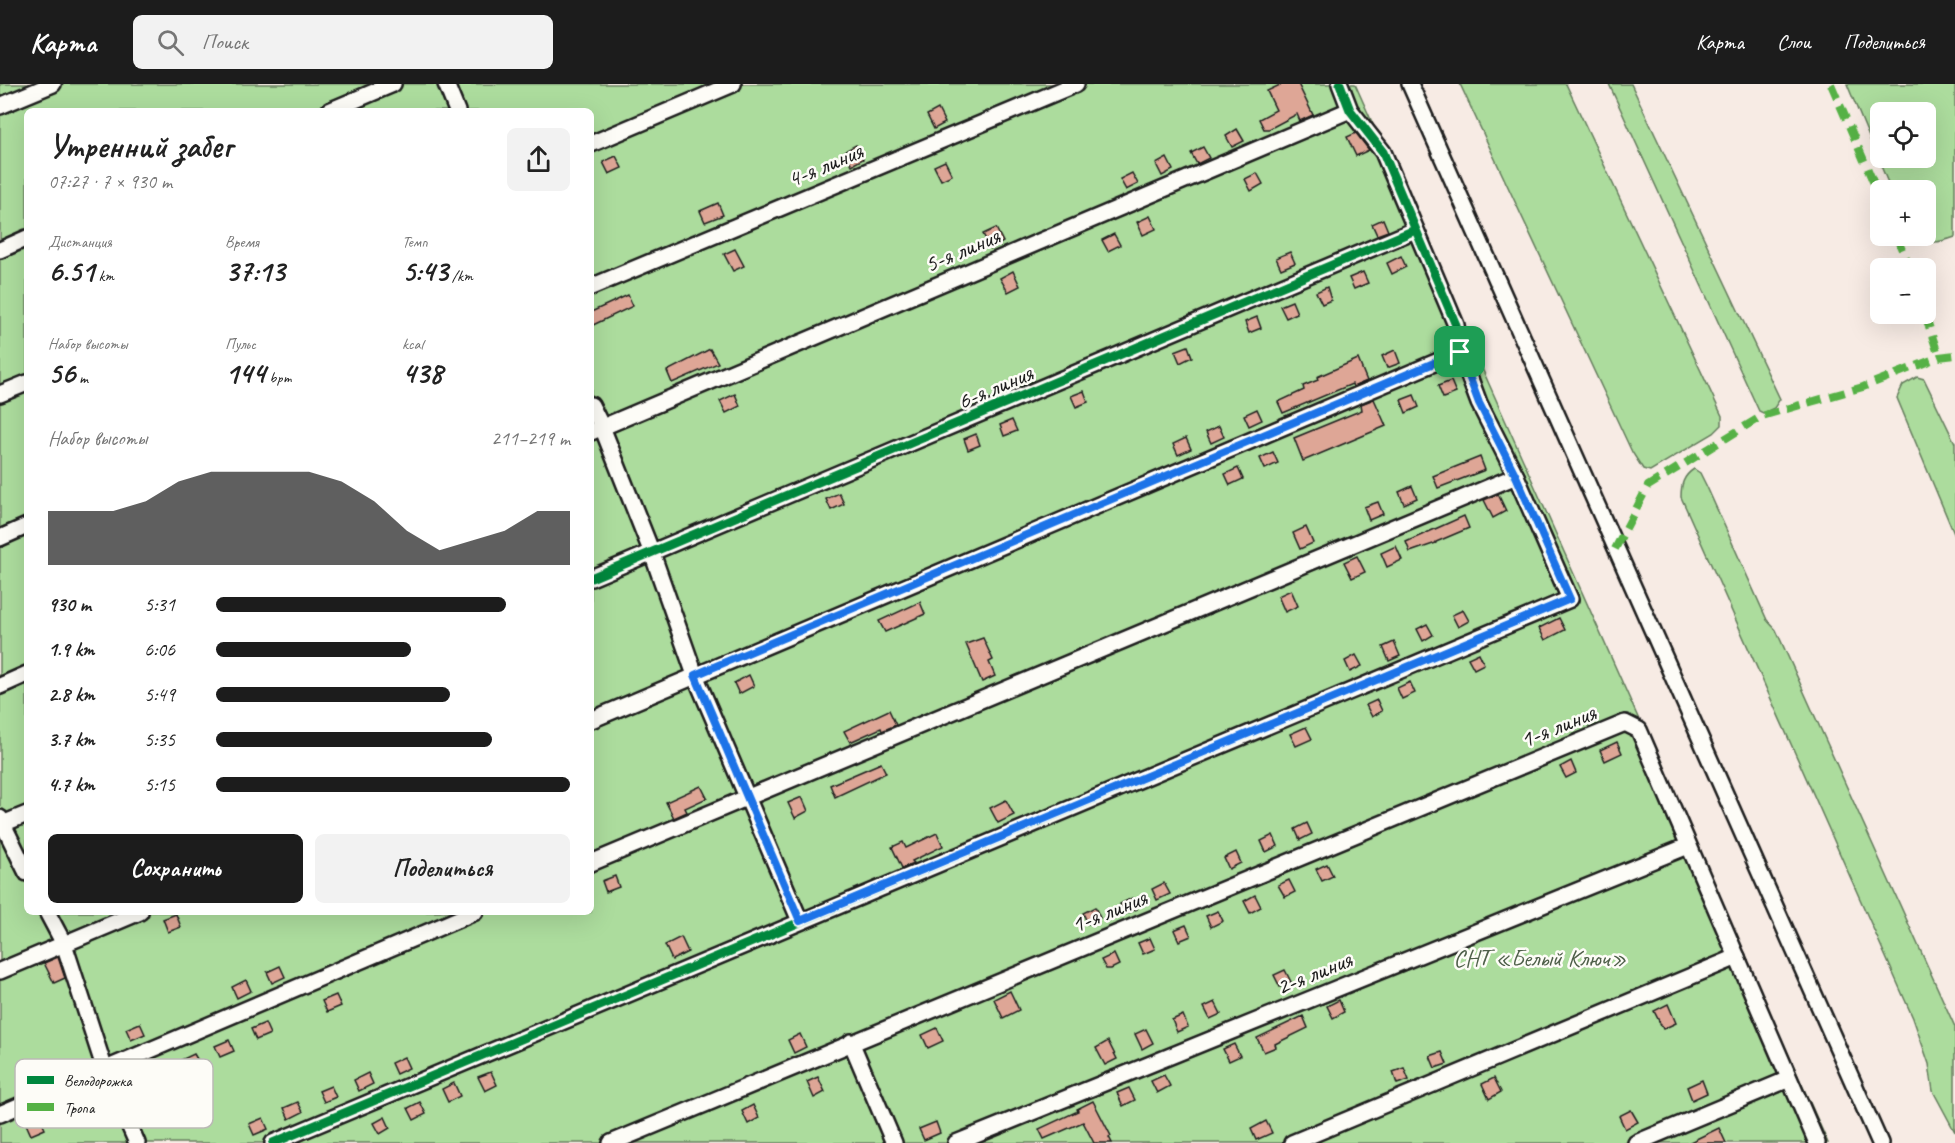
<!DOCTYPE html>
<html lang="ru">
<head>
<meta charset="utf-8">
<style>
  body { margin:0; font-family:Caveat,sans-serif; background:#f2f2f2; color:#222; height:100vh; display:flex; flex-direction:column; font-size:22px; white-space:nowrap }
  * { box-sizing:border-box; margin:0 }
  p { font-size:20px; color:#767676 }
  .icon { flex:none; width:33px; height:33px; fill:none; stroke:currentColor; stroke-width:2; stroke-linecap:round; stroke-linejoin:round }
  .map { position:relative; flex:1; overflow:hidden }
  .drawer { position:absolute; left:24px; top:24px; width:570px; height:807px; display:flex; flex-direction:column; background:#fff; border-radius:9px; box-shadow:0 6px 24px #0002 }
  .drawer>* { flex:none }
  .buttons { position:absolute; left:1870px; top:18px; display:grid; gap:12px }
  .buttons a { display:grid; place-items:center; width:66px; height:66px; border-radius:9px; background:#fff; box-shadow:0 6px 24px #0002; font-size:30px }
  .pin { position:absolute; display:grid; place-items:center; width:51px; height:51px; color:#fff; margin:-26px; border-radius:12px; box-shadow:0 3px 9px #0006 }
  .round { display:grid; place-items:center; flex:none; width:63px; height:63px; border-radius:9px; background:#f2f2f2 }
  .summary { display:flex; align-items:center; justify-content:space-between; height:102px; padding:0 24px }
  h1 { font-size:33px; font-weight:600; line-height:45px }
  .stats { display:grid; grid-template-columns:repeat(3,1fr); gap:9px; height:102px; padding:6px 24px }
  .stats div { display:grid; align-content:center }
  .stats b { font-size:30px; font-weight:600 }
  .stats small { font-size:16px; font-weight:400 }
  .stats p { font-size:16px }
  .chart { height:168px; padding:12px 24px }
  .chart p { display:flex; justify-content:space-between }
  .chart svg { width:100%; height:108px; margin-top:6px; fill:#1c1c1c; opacity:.7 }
  .button { display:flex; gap:12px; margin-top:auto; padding:12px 24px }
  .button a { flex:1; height:69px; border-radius:9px; background:#1c1c1c; color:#fff; font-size:24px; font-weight:600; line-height:69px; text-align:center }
  .button a+a { background:#f2f2f2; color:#222 }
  ul { padding:0 24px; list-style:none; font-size:20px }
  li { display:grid; grid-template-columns:96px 72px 1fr; align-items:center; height:45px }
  li i { height:15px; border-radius:8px; background:#1c1c1c }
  header { display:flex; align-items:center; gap:36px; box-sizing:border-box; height:84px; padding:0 30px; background:#1c1c1c; color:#fff }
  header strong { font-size:28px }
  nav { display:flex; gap:33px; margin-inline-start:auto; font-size:21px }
  .search { width:420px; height:54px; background:#f2f2f2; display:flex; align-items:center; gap:15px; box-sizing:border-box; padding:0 21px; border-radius:9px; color:#767676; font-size:22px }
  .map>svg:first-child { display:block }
</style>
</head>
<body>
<header>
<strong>Карта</strong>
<div class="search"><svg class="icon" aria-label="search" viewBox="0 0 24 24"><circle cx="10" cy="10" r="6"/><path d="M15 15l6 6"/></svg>Поиск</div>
<nav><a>Карта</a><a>Слои</a><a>Поделиться</a></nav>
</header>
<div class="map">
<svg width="1955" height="1059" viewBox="0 0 1955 1059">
  <rect width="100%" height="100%" fill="#f7ebe4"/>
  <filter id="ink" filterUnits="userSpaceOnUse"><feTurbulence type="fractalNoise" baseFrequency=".0167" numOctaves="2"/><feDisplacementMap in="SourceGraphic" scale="12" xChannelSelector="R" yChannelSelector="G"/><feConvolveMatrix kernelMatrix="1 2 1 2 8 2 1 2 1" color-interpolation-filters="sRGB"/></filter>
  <g filter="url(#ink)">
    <g fill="#acdc9d" stroke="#647c5c" stroke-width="1.5" fill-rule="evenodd">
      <path d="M0 0H1355L1828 1059H0ZM27 27H591V828H27Z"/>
      <polygon points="1460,0 1566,0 1722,332 1722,341 1714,349 1650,387 1643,385 1632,368"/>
      <polygon points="1609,0 1631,0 1780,315 1774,324 1763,329 1759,327"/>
      <path d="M1847 0H1955V153C1941 158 1928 162 1915 152H1926V106H1891ZM1926 28V74H1881V28Z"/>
      <polygon points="1917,293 1924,295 1955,359 1955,452 1897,314 1903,301"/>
      <path d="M1694 385 1700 389 1707 403 1767 536 1776 546 1955 943V1048L1933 1007 1929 980 1913 934 1681 413C1681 401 1683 392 1694 385Z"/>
    </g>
    <g fill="#dea696" stroke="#1c1c1c" stroke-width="1.5">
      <polygon points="1282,0 1298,0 1313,31 1300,37 1297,30 1269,45 1264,45 1259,35 1276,26 1267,7"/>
      <polygon points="938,25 945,39 934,45 927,31"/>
      <polygon points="1237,45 1244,57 1232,63 1226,52"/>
      <polygon points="1356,49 1369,66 1356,72 1347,53"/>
      <polygon points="856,61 863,75 852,81 845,67"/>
      <polygon points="1203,63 1209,74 1197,80 1191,69"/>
      <polygon points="616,72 622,84 609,90 603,78"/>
      <polygon points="1167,74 1173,86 1162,92 1156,80"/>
      <polygon points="945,77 952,91 941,96 934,82"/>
      <polygon points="1132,89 1138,100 1126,106 1120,95"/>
      <polygon points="1257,89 1263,100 1251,107 1245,95"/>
      <polygon points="718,119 723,131 705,138 700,127"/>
      <polygon points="1150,132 1156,145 1143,151 1137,138"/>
      <polygon points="1383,135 1388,147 1377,151 1372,140"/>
      <polygon points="996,144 1003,158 991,165 983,150"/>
      <polygon points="1114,150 1120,161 1108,167 1102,156"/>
      <polygon points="735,165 744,182 733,187 724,170"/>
      <polygon points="1290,168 1295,179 1281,185 1276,174"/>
      <polygon points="1401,172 1406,183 1392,190 1387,179"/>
      <polygon points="1013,187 1020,202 1008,208 1000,194"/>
      <polygon points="1363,188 1368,199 1354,205 1349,194"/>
      <polygon points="1327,203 1331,216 1322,220 1316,208"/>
      <polygon points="628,211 633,222 591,242 591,228"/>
      <polygon points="1292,217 1297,229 1286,234 1280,222"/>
      <polygon points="1257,233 1261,244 1249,249 1245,238"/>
      <polygon points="1188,262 1192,273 1180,279 1175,267"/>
      <polygon points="710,265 718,279 672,299 667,287"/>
      <polygon points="1395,266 1400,279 1387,284 1382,272"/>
      <polygon points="1358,275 1367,297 1353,303 1352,300 1283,329 1278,318 1304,306 1303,302 1318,296 1317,293"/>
      <polygon points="1451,297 1456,309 1443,314 1438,302"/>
      <polygon points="1084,307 1088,318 1076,323 1071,312"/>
      <polygon points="735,310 740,322 726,329 720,317"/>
      <polygon points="1414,311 1419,323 1406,329 1401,316"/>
      <polygon points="1374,315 1386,342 1303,377 1294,354 1362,326 1361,320"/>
      <polygon points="1257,325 1262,336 1249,342 1244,331"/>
      <polygon points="1012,336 1017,347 1004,352 1000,341"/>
      <polygon points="1219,342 1224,353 1211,359 1206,348"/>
      <polygon points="976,350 980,361 968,366 964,355"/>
      <polygon points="1186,354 1191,365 1178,371 1173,360"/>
      <polygon points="1273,368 1278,379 1265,385 1260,374"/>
      <polygon points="1480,373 1485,386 1438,404 1433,392"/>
      <polygon points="1238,384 1243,395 1230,401 1225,390"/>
      <polygon points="1412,402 1417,414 1404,420 1399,408"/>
      <polygon points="839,409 844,420 831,426 826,415"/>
      <polygon points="1498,410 1506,427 1493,434 1484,416"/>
      <polygon points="1378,418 1383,430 1369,436 1364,423"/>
      <polygon points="1464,432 1469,444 1436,458 1436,459 1410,468 1406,458"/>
      <polygon points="1306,443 1313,459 1300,465 1293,449"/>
      <polygon points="1396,462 1402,476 1387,483 1381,469"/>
      <polygon points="1357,472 1365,488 1352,494 1344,478"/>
      <polygon points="1291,506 1298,522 1285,528 1278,512"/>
      <polygon points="920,518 925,530 885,548 879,537"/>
      <polygon points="1463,526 1469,537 1458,543 1452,531"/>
      <polygon points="1559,534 1565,546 1545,556 1539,544"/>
      <polygon points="1427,540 1433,551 1423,557 1417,545"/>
      <polygon points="983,554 993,576 989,578 995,592 982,598 966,560"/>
      <polygon points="1394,558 1400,572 1389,577 1383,563"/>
      <polygon points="1479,569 1484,580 1474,585 1468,574"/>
      <polygon points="1356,571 1362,582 1350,588 1345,577"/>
      <polygon points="749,591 754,602 739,610 734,599"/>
      <polygon points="1410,598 1415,609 1402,615 1397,604"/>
      <polygon points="1377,616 1382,627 1372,633 1366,621"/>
      <polygon points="889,626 896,641 882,647 881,644 850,658 844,647"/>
      <polygon points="1306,643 1312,655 1296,662 1290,650"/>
      <polygon points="1617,658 1622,669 1605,677 1600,666"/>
      <polygon points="1571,677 1576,689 1566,694 1560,683"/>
      <polygon points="881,679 886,689 835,713 830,701"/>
      <polygon points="701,702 707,714 685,724 687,728 674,734 666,718"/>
      <polygon points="802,713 808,727 795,734 788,719"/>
      <polygon points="1006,716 1014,731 998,739 990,724"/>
      <polygon points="1307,739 1312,750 1300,756 1295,745"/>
      <polygon points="937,749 943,762 912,777 914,779 902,784 892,763 903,758 906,764"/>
      <polygon points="1273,751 1278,762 1266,768 1261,757"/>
      <polygon points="1236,768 1241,779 1229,785 1224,774"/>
      <polygon points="1327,780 1333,792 1322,797 1316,785"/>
      <polygon points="615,792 619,803 606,808 602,797"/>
      <polygon points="1289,796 1295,808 1285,813 1278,801"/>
      <polygon points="1164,799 1170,810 1157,816 1152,805"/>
      <polygon points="1255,811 1261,823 1250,829 1244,817"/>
      <polygon points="1132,814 1137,825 1125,830 1120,820"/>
      <polygon points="1095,823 1100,834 1088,840 1083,829"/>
      <polygon points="1218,827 1223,837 1211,843 1206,832"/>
      <polygon points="176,830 181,843 168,848 163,835"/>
      <polygon points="1186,841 1191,852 1179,857 1174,846"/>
      <polygon points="681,853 688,868 672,876 665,861"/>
      <polygon points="1150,854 1155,865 1143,870 1138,859"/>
      <polygon points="1114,870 1119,881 1111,885 1106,885 1101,876"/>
      <polygon points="58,873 65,894 54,899 44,879"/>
      <polygon points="280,882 285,893 272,899 267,888"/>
      <polygon points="1285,886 1291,898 1280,903 1274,891"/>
      <polygon points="246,896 251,907 237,914 232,903"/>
      <polygon points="1010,907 1019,926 1003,934 994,915"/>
      <polygon points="336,911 341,922 327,928 322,917"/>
      <polygon points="1339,916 1344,928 1333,934 1327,922"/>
      <polygon points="1215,918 1221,930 1210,935 1204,923"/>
      <polygon points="1668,920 1676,939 1663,945 1654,927"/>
      <polygon points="1183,931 1188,943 1177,948 1172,936"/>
      <polygon points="1303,932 1308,944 1275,960 1276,963 1264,968 1257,954"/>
      <polygon points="140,939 145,950 131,956 126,945"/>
      <polygon points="265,939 270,950 256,956 251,945"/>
      <polygon points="937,944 943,957 928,964 922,951"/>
      <polygon points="1146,945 1153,959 1142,965 1135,950"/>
      <polygon points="800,950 806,963 794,969 788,956"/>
      <polygon points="229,956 234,967 220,973 215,962"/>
      <polygon points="1108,957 1117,975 1105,981 1096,964"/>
      <polygon points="1234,960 1240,972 1229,977 1223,965"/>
      <polygon points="1442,968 1447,980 1435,984 1430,972"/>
      <polygon points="194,970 200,980 186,987 181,976"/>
      <polygon points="404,973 409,984 396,990 391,979"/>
      <polygon points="1404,984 1409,996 1397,1000 1393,988"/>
      <polygon points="491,988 497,1001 485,1007 478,993"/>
      <polygon points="368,989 373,1000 359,1007 354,996"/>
      <polygon points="1164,991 1170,1002 1157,1009 1151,997"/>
      <polygon points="818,993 825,1008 814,1014 807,998"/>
      <polygon points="1494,994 1501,1008 1489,1015 1482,1000"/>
      <polygon points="1702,996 1707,1009 1692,1016 1687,1003"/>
      <polygon points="454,999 460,1012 448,1018 442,1005"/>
      <polygon points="331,1002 336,1013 324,1018 319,1007"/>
      <polygon points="1129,1004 1135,1016 1123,1022 1117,1009"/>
      <polygon points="1093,1017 1111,1052 1109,1053 1112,1059 1094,1059 1083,1038 1044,1055 1039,1045 1078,1027 1077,1025"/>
      <polygon points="298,1018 303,1028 289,1035 284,1024"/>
      <polygon points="420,1018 426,1030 414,1036 408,1024"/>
      <polygon points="753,1021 759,1034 748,1040 742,1027"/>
      <polygon points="1631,1026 1638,1038 1625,1045 1619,1032"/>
      <polygon points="385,1033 390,1044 380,1050 374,1039"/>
      <polygon points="40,1034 45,1045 31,1051 26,1040"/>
      <polygon points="263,1034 268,1045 254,1051 249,1040"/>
      <polygon points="1266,1037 1272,1049 1256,1056 1251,1045"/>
      <polygon points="936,1038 940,1049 924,1056 919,1045"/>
      <polygon points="1719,1044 1726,1059 1688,1059"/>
    </g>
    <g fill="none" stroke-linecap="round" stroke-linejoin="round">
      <defs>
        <g id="minor">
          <polyline points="446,0 457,27"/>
          <polyline points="1410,0 1880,1059"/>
          <polyline points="0,22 53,0"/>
          <polyline points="329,27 393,0"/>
          <polyline points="591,60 733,0"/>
          <polyline points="0,166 27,154"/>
          <polyline points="591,203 1076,0"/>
          <polyline points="0,310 27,299"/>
          <polyline points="591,321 602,343 652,469 695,591 800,837"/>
          <polyline points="591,348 1350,26"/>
          <polyline points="0,454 27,442"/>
          <polyline points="591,494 1415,146"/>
          <polyline points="0,602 27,590"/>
          <polyline points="591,636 1460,268"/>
          <polyline points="0,734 27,789"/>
          <polyline points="0,741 27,730"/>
          <polyline points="591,779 1516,392"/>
          <polyline points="47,828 64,860 105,986 137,1059"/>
          <polyline points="0,887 140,828"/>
          <polyline points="851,958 894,1059"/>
          <polyline points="0,1030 475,828"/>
          <polyline points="273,1059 1570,515 1516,392 1479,319 1460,268 1456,241 1383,68 1350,26 1340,0"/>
          <polyline points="611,1059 1625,639 1639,646 1817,1059"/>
          <polyline points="956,1059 1688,762"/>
          <polyline points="1292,1059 1737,873"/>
          <polyline points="1636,1059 1789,995"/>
        </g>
      </defs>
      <use href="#minor" stroke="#1c1c1c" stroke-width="20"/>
      <use href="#minor" stroke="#fdfcf7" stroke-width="15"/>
      <g stroke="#55b145" stroke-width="8" stroke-dasharray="15 8" stroke-linecap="butt">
        <polyline points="1831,0 1881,116"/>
        <polyline points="1896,152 1910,184"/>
        <polyline points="1925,230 1939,273"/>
        <polyline points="1615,465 1648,402 1762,332 1863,303 1939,273 1955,271"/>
      </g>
      <defs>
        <g id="cycleway">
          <polyline points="591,494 1415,146"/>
          <polyline points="273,1059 1570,515 1516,392 1479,319 1460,268 1456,241 1383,68 1350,26 1340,0"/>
        </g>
      </defs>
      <use href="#cycleway" stroke="#fdfcf7" stroke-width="13"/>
      <use href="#cycleway" stroke="#00873e" stroke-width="9"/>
    </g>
  </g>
  <g fill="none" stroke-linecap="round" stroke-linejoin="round" filter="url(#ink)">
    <defs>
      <polygon id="route" points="1460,268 1479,319 1516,392 1570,515 800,837 695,591"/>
    </defs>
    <use href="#route" stroke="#fff" stroke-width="12"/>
    <use href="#route" stroke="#1a73e8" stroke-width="8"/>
  </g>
  <g text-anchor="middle" stroke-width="5" stroke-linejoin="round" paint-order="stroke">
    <g font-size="24" fill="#1c1c1c" stroke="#fdfcf7">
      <text transform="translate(825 81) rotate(-23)" y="8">4-я линия</text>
      <text transform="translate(962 166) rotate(-23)" y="8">5-я линия</text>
      <text transform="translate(995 303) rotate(-23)" y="8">6-я линия</text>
      <text transform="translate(1558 642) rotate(-22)" y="8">1-я линия</text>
      <text transform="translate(1109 827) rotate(-22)" y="8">1-я линия</text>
      <text transform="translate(1314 889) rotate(-22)" y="8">2-я линия</text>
    </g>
    <g font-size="24" fill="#4e5f49" stroke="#fdfcf7">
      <text x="1540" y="882">СНТ «Белый Ключ»</text>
    </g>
  </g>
  <rect x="15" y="975" width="198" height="69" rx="9" fill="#fdfcf7" stroke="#bab9b5" stroke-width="1.5"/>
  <rect x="27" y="992" width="27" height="8" fill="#00873e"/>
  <rect x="27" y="1019" width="27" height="8" fill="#55b145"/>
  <g font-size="16" fill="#1c1c1c">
    <text x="64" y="1002">Велодорожка</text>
    <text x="64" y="1029">Тропа</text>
  </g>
</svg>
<div class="buttons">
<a><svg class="icon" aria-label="locate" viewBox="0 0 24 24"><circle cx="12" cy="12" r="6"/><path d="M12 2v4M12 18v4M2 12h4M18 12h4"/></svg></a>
<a>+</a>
<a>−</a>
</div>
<div class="pin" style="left:1460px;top:268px;background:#1e9e55"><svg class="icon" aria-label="arrive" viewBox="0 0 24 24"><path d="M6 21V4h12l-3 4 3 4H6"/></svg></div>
<section class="drawer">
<div class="summary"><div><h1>Утренний забег</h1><p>07:27 · 7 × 930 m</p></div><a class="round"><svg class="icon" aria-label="share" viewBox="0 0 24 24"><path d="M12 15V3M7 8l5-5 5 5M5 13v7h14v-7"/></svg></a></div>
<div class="stats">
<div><p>Дистанция</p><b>6.51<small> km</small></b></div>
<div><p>Время</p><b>37:13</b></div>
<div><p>Темп</p><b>5:43<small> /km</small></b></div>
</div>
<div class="stats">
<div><p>Набор высоты</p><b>56<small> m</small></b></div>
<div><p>Пульс</p><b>144<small> bpm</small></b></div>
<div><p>kcal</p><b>438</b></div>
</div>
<div class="chart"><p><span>Набор высоты</span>211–219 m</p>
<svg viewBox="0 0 160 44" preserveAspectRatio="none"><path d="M0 44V22L10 22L20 22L30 18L40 10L50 6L60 6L70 6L80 6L90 10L100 18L110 30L120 38L130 34L140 30L150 22L160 22V44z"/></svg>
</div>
<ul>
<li><b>930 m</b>5:31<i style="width:82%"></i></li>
<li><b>1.9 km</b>6:06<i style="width:55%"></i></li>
<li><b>2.8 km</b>5:49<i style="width:66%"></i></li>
<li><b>3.7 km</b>5:35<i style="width:78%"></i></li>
<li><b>4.7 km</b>5:15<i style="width:100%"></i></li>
</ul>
<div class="button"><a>Сохранить</a><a>Поделиться</a></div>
</section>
</div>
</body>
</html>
